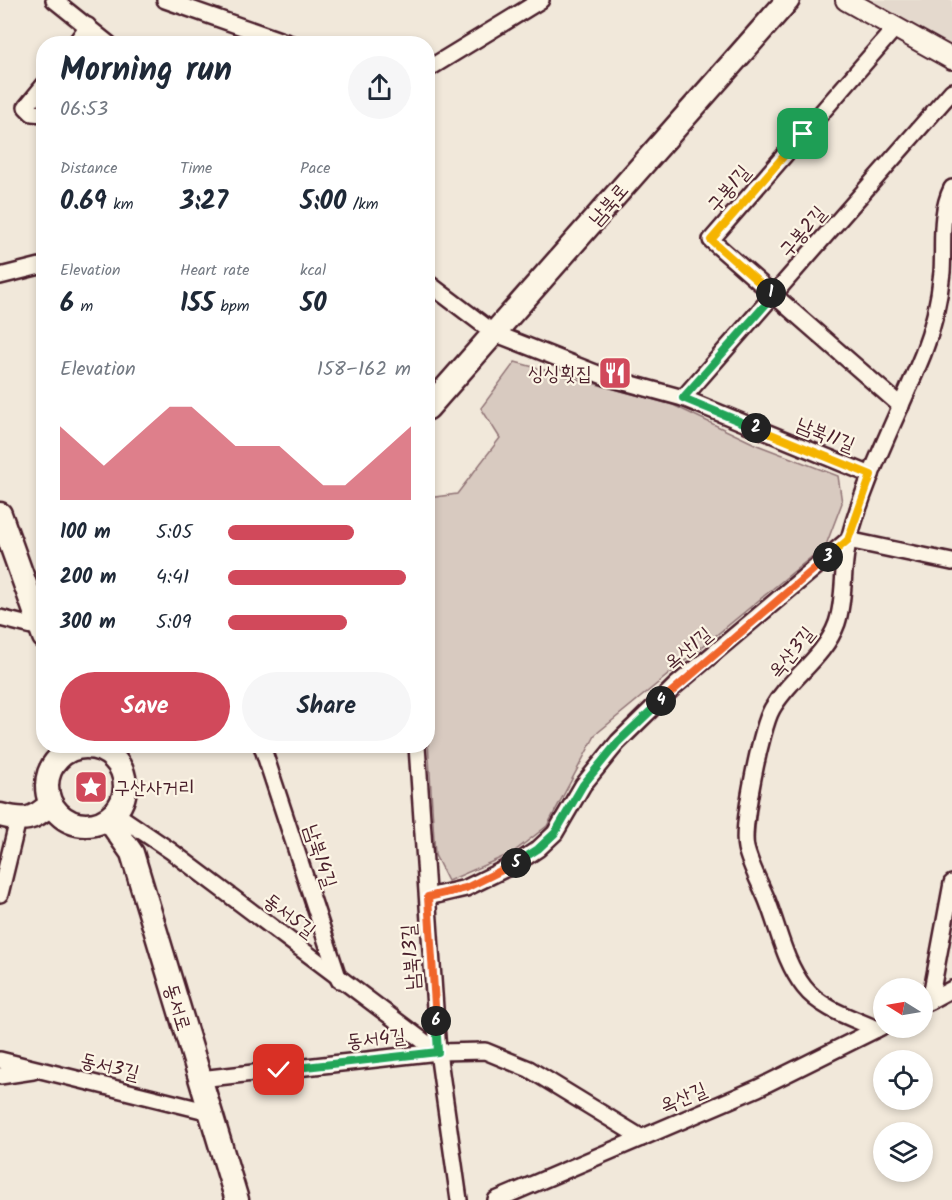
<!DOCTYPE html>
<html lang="en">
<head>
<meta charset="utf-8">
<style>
  body { margin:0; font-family:Kalam,"Poor Story",sans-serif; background:#f6f6f7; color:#1f2937; height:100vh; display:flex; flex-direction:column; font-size:22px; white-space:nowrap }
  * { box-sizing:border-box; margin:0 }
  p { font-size:20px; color:#747a83 }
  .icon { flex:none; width:33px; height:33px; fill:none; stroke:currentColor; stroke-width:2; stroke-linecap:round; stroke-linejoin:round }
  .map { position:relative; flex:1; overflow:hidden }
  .side { position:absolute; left:36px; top:36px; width:399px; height:717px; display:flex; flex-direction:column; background:#fff; border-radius:24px; box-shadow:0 3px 9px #0003 }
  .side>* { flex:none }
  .needle { width:39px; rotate:281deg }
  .controls { position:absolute; left:873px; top:978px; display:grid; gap:12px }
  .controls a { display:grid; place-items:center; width:60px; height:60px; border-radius:50%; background:#fff; box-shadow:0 3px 9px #0003; font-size:30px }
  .pin { position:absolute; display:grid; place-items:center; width:51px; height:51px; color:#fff; margin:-26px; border-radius:12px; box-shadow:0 3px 9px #0006 }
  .km { position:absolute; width:30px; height:30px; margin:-15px; border-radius:50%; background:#222; color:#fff; font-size:16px; line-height:30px; text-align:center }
  .round { display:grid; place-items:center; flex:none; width:63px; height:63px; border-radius:32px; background:#f6f6f7 }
  .summary { display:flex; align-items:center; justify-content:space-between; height:102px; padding:0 24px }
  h1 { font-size:33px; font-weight:800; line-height:45px }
  .figures { display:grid; grid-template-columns:repeat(3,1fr); gap:9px; height:102px; padding:6px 24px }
  .figures div { display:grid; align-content:center }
  .figures b { font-size:26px; font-weight:800 }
  .figures small { font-size:16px; font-weight:400 }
  .figures p { font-size:16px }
  .chart { height:168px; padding:12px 24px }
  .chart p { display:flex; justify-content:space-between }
  .chart svg { width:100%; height:108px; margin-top:6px; fill:#d1495b; opacity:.7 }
  .button { display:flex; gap:12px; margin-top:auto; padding:12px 24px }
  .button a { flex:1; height:69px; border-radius:36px; background:#d1495b; color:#fff; font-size:24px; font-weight:800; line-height:69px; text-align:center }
  .button a+a { background:#f6f6f7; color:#1f2937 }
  ul { padding:0 24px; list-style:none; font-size:20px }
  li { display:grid; grid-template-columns:96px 72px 1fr; align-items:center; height:45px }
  li i { height:15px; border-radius:8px; background:#d1495b }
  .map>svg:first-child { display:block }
</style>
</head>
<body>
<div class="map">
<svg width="952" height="1200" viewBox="0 0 952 1200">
  <rect width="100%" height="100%" fill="#f1e8da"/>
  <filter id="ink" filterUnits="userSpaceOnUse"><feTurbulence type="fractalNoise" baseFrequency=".0167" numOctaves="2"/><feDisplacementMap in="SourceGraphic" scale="12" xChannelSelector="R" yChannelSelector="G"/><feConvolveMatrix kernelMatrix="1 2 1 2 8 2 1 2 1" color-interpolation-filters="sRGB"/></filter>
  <g filter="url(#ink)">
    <polygon fill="#e4d9cd" points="851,0 952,0 952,55"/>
    <polygon fill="#d8cac0" stroke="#917476" stroke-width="1.5" points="515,362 673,405 757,445 838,476 842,503 826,545 596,734 547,826 512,853 448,881 435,855 428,741 428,498 457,494 500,438 481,408"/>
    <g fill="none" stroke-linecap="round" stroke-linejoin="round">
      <defs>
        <g id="minor">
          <polyline points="54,0 109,44"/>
          <polyline points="165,0 291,44"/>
          <polyline points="895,28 711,240 901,406"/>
          <polyline points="75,44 88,26"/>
          <polyline points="428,69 541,0"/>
          <polyline points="44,85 26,107 32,113 44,114"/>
          <polyline points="0,276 44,265"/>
          <polyline points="428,283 494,333 606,377 683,398 871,475"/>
          <polyline points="683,398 952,91"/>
          <polyline points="0,618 40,628"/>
          <polyline points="262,746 339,980"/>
          <polyline points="417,746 438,1052 459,1200"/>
          <polyline points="115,813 171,851 438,1052"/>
          <polyline points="0,894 18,820"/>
          <polyline points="428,897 466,888 517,863 538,849 555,833 583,785 618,742 675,686 848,540 952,562"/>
          <polyline points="930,1001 952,883"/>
          <polyline points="926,1003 952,989"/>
          <path d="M877 1029C852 1018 821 1009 804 987 784 961 779 930 767 900 760 883 750 865 746 848 741 827 761 728 772 709 790 677 824 659 837 623 846 596 841 565 849 539 866 475 898 416 923 354 934 326 939 303 942 272 944 244 939 214 952 188"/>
          <polyline points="0,1060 210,1112"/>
          <polyline points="0,1076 33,1071"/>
          <polyline points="200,1079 438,1052 485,1051 529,1069 642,1138"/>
          <polyline points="496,1200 758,1088 881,1027"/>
        </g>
        <polyline id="tertiary" points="846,0 952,59"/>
        <g id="secondary">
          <polyline points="428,408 788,0"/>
          <polyline points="0,514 44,637"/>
          <circle cx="86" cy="786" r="39"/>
          <path d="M0 815C26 821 31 821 51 804"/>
          <polyline points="108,819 132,853 237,1200"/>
        </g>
      </defs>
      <use href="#minor" stroke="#4a1f2b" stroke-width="20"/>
      <use href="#tertiary" stroke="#4a1f2b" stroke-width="24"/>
      <use href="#secondary" stroke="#4a1f2b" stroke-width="27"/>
      <use href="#minor" stroke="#fcf5e5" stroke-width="15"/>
      <use href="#tertiary" stroke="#fcf5e5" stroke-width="20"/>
      <use href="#secondary" stroke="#fcf5e5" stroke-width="22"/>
    </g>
  </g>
  <g fill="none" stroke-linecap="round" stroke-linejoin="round" filter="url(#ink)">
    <defs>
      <polyline id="split-1" points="771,293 711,240 803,134"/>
      <polyline id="split-2" points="756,428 683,398 774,295 771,293"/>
      <polyline id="split-3" points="756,428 871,475 848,540 828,557"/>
      <polyline id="split-4" points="661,701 828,557"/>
      <polyline id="split-5" points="516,863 538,849 555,833 583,785 618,742 661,701"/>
      <polyline id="split-6" points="436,1021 428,897 466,888 516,863"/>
      <polyline id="split-7" points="279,1070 438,1052 436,1021"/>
    </defs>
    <use href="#split-1" stroke="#fff" stroke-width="12"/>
    <use href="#split-2" stroke="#fff" stroke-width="12"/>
    <use href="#split-3" stroke="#fff" stroke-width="12"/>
    <use href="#split-4" stroke="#fff" stroke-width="12"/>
    <use href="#split-5" stroke="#fff" stroke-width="12"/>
    <use href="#split-6" stroke="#fff" stroke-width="12"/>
    <use href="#split-7" stroke="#fff" stroke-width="12"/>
    <use href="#split-1" stroke="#f5b400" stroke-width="8"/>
    <use href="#split-2" stroke="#22a559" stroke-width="8"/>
    <use href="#split-3" stroke="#f5b400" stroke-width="8"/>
    <use href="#split-4" stroke="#f0652b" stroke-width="8"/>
    <use href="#split-5" stroke="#22a559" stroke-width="8"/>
    <use href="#split-6" stroke="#f0652b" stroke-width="8"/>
    <use href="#split-7" stroke="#22a559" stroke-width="8"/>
  </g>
  <defs>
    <symbol id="restaurant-square" viewBox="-11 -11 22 22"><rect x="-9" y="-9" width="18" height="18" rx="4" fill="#d1495b" stroke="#fcf5e5"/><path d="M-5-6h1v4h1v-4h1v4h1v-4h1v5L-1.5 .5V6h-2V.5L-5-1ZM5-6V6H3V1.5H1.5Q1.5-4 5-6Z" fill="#fff"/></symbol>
    <symbol id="sight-square" viewBox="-11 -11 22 22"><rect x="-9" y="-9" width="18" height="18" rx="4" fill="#d1495b" stroke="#fcf5e5"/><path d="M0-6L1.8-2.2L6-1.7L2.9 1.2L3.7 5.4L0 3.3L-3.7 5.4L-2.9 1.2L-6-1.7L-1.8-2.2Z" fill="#fff"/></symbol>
  </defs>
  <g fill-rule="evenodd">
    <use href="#restaurant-square" x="596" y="354" width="38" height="38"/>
    <use href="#sight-square" x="72" y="768" width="38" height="38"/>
  </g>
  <g text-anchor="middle" stroke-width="4.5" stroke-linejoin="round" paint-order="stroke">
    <g font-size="20" fill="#4a1f2b" stroke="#fcf5e5">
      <text transform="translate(728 188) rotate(-49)" y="7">구봉1길</text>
      <text transform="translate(608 204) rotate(-49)" y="7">남북로</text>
      <text transform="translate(802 231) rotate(-49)" y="7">구봉2길</text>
      <text transform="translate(826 434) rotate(22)" y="7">남북11길</text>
      <text transform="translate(688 648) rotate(-40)" y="7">옥산1길</text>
      <text transform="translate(791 652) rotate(-51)" y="7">옥산3길</text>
      <text transform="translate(321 856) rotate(72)" y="7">남북14길</text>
      <text transform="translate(290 915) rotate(37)" y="7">동서5길</text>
      <text transform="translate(410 957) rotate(-94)" y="7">남북13길</text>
      <text transform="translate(178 1007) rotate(73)" y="7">동서로</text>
      <text transform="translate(376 1038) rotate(-6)" y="7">동서4길</text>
      <text transform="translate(110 1066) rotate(14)" y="7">동서3길</text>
      <text transform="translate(683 1097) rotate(-23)" y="7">옥산길</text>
    </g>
    <g font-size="20" fill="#4a1f2b" stroke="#fcf5e5" text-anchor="end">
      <text x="592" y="380">싱싱횟집</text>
      <text x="114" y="794" text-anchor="start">구산사거리</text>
    </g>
  </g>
</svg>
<div class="controls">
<a><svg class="needle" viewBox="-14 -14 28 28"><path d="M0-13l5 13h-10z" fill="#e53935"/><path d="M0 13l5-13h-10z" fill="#747a83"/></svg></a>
<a><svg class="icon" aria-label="locate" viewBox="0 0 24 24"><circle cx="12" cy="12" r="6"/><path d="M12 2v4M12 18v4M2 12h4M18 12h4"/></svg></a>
<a><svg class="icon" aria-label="layers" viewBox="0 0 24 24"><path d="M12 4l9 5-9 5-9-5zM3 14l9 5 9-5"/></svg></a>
</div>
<div class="pin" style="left:803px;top:134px;background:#1e9e55"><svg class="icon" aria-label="arrive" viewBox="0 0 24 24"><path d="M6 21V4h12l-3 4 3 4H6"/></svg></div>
<div class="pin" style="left:279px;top:1070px;background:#d93025"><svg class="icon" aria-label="check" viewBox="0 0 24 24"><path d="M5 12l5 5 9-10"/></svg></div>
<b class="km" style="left:771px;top:293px">1</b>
<b class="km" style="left:756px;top:428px">2</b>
<b class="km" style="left:828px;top:557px">3</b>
<b class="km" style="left:661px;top:701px">4</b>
<b class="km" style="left:516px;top:863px">5</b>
<b class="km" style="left:436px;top:1021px">6</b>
<section class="side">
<div class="summary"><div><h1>Morning run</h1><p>06:53</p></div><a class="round"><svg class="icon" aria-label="share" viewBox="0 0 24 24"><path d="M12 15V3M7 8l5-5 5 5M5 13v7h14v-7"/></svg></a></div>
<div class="figures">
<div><p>Distance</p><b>0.69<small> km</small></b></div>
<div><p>Time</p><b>3:27</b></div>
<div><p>Pace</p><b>5:00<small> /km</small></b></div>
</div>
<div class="figures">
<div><p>Elevation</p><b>6<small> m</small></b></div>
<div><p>Heart rate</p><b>155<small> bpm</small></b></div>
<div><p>kcal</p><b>50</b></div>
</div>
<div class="chart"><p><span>Elevation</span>158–162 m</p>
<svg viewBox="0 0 160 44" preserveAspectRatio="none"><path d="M0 44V14L10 22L20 30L30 22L40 14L50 6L60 6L70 14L80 22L90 22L100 22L110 30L120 38L130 38L140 30L150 22L160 14V44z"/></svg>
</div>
<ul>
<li><b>100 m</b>5:05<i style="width:69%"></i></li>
<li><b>200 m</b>4:41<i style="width:97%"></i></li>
<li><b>300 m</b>5:09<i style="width:65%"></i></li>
</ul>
<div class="button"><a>Save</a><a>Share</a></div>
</section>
</div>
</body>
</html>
